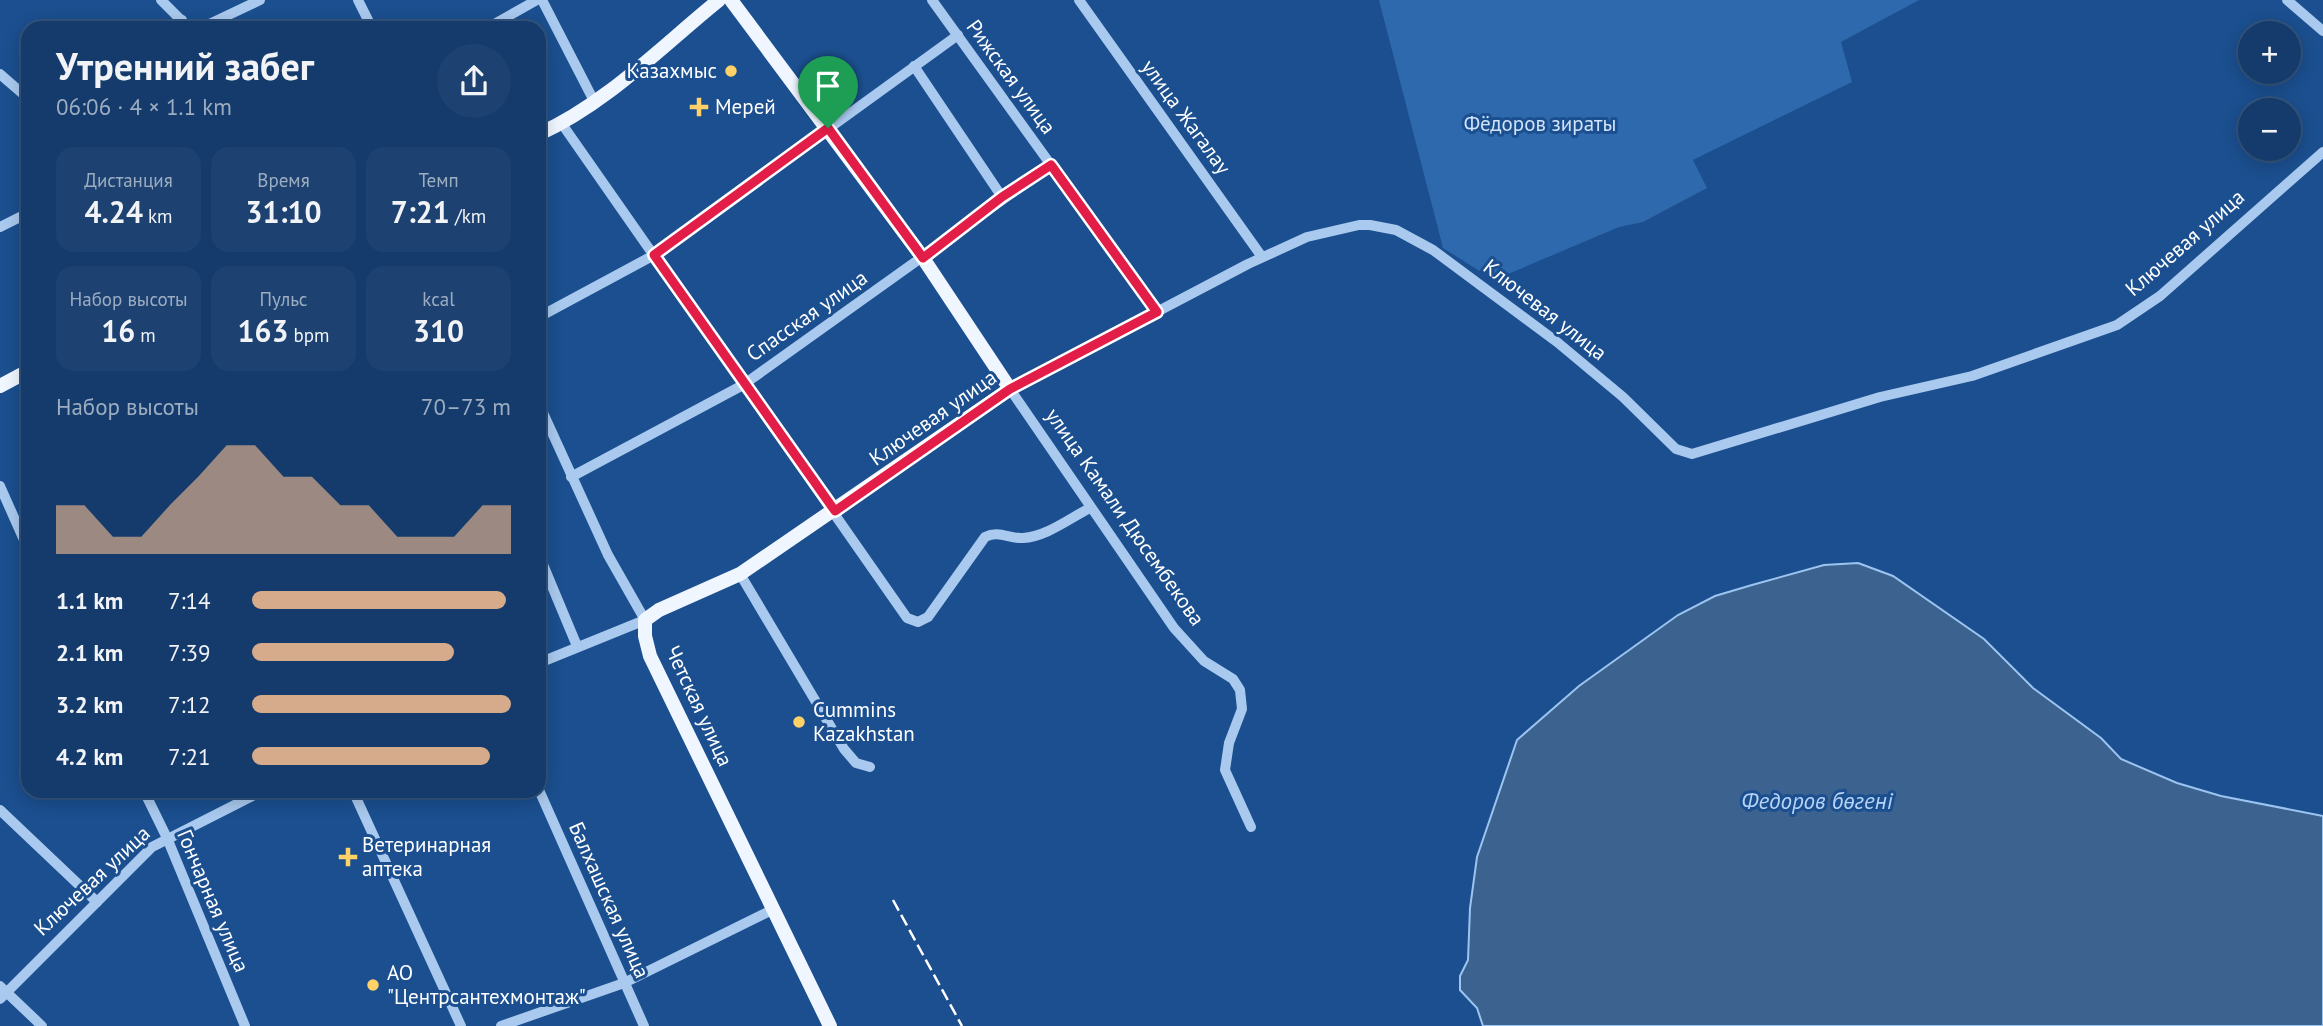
<!DOCTYPE html>
<html lang="ru">
<head>
<meta charset="utf-8">
<style>
  body { margin:0; font-family:"PT Sans",sans-serif; background:#1d4271; color:#f1f3f6; height:100vh; display:flex; flex-direction:column; font-size:26px; white-space:nowrap }
  * { box-sizing:border-box; margin:0 }
  p { font-size:23px; color:#9dadc1 }
  .icon { flex:none; width:38px; height:38px; fill:none; stroke:currentColor; stroke-width:2; stroke-linecap:round; stroke-linejoin:round }
  .map { position:relative; flex:1; overflow:hidden }
  .panel { position:absolute; left:21px; top:21px; width:525px; height:777px; display:flex; flex-direction:column; background:#143b6b; border-radius:21px; box-shadow:0 4px 18px #0003,0 0 0 2px #33557e }
  .panel>* { flex:none }
  .fabs { position:absolute; left:2238px; top:21px; display:grid; gap:14px }
  .fabs a { display:grid; place-items:center; width:63px; height:63px; border-radius:50%; background:#143b6b; box-shadow:0 4px 18px #0003,0 0 0 2px #33557e; font-size:35px }
  .pin { position:absolute; display:grid; place-items:center; width:60px; height:60px; color:#fff; margin:-72px -30px; border-radius:50% 50% 50% 0; rotate:-45deg; box-shadow:0 0 7px #0007 }
  .pin .icon { rotate:45deg }
  .round { display:grid; place-items:center; flex:none; width:74px; height:74px; border-radius:37px; background:#1d4271 }
  .overview { display:flex; align-items:center; justify-content:space-between; height:119px; padding:0 35px }
  h1 { font-size:38px; font-weight:800; line-height:52px }
  .stats { display:grid; grid-template-columns:repeat(3,1fr); gap:10px; height:119px; padding:7px 35px }
  .stats div { display:grid; align-content:center; border-radius:18px; background:#1d4271; text-align:center }
  .stats b { font-size:30px; font-weight:800 }
  .stats small { font-size:19px; font-weight:400 }
  .stats p { font-size:19px }
  .chart { height:196px; padding:14px 35px }
  .chart p { display:flex; justify-content:space-between }
  .chart svg { width:100%; height:126px; margin-top:7px; fill:#d6ab8b; opacity:.7 }
  ul { padding:0 35px; list-style:none; font-size:23px }
  li { display:grid; grid-template-columns:112px 84px 1fr; align-items:center; height:52px }
  li i { height:18px; border-radius:9px; background:#d6ab8b }
  .map>svg:first-child { display:block }
</style>
</head>
<body>
<div class="map">
<svg width="2323" height="1026" viewBox="0 0 2323 1026">
  <rect width="100%" height="100%" fill="#1b4f8f"/>
  <polygon fill="#2e69ad" points="1379,0 1919,0 1841,42 1852,82 1693,160 1707,188 1643,222 1619,227 1494,280 1443,248"/>
  <polygon fill="#3c6290" stroke="#9cc4f0" stroke-width="2" points="1858,563 1893,576 1984,639 2033,688 2101,738 2121,759 2177,783 2221,796 2323,816 2323,1026 1483,1026 1477,1008 1460,990 1460,976 1468,960 1470,908 1477,857 1517,740 1579,686 1678,615 1715,596 1752,585 1824,565"/>
  <g fill="none" stroke-linecap="round" stroke-linejoin="round">
    <g stroke="#a9c9ee" stroke-width="10">
      <polyline points="161,0 189,28"/>
      <polyline points="358,0 372,28"/>
      <polyline points="542,0 594,101"/>
      <polyline points="932,0 1157,312"/>
      <polyline points="1079,0 1262,257"/>
      <polyline points="2287,0 2323,31"/>
      <polyline points="164,28 182,20"/>
      <polyline points="201,28 260,0"/>
      <polyline points="487,28 537,0"/>
      <polyline points="914,66 1002,197"/>
      <polyline points="0,74 23,94 28,103"/>
      <path d="M562 124 907 618 918 622 928 617 985 537C999 530 1009 539 1023 538 1046 537 1070 518 1090 508"/>
      <polyline points="0,227 28,213"/>
      <polyline points="539,317 654,255 958,35"/>
      <polyline points="539,404 608,555 645,620 539,663"/>
      <polyline points="571,477 743,385 1051,165"/>
      <polyline points="0,486 28,549"/>
      <polyline points="539,555 577,646"/>
      <polyline points="740,574 844,749 856,763 870,767"/>
      <polyline points="539,790 644,1026"/>
      <polyline points="144,791 167,838 245,1026"/>
      <polyline points="353,791 461,1026"/>
      <polyline points="0,810 97,902"/>
      <polyline points="1251,827 1225,770 1229,743 1242,709 1240,690 1233,679 1204,661 1174,628 1010,389 1248,264 1307,237 1359,225 1370,225 1396,230 1433,250 1557,342 1623,397 1676,449 1692,454 1880,397 1972,376 2117,325 2160,296 2323,152"/>
      <polyline points="0,986 42,1026"/>
      <polyline points="0,999 152,847 262,791"/>
      <polyline points="501,1026 624,983 774,909"/>
    </g>
    <g stroke="#f0f6ff" stroke-width="14">
      <polyline points="731,0 923,258 1010,389 740,574 659,610 645,620 645,636 650,656 830,1026"/>
      <path d="M539 134C606 104 662 46 719 0"/>
      <polyline points="0,386 28,371"/>
    </g>
    <polyline stroke="#fff" stroke-width="2.5" stroke-dasharray="12 5" stroke-linecap="butt" points="893,900 962,1026"/>
  </g>
  <g fill="none" stroke-linecap="round" stroke-linejoin="round">
    <defs>
      <polygon id="route" points="828,128 923,258 1002,197 1051,165 1157,312 1010,389 835,511 654,255"/>
    </defs>
    <use href="#route" stroke="#fff" stroke-width="14"/>
    <use href="#route" stroke="#e11d48" stroke-width="9"/>
  </g>
  <g fill="#ffd166" stroke="#1b4f8f" stroke-width="2.5">
    <circle cx="731" cy="71" r="7"/>
    <path d="M695.5 96.5h7v7h7v7h-7v7h-7v-7h-7v-7h7z"/>
    <circle cx="799" cy="722" r="7"/>
    <path d="M344.5 846.5h7v7h7v7h-7v7h-7v-7h-7v-7h7z"/>
    <circle cx="373" cy="985" r="7"/>
  </g>
  <g text-anchor="middle" stroke-width="6" stroke-linejoin="round" paint-order="stroke">
    <g font-size="21" fill="#fff" stroke="#1b4f8f" text-anchor="start">
      <text x="717" y="78" text-anchor="end">Казахмыс</text>
      <text x="715" y="114">Мерей</text>
      <text x="813" y="717">Cummins<tspan x="813" dy="24">Kazakhstan</tspan></text>
      <text x="362" y="852">Ветеринарная<tspan x="362" dy="24">аптека</tspan></text>
      <text x="387" y="980">АО<tspan x="387" dy="24">"Центрсантехмонтаж"</tspan></text>
    </g>
    <g font-size="21" fill="#fff" stroke="#1b4f8f">
      <text transform="translate(1011 77) rotate(54)" y="7">Рижская улица</text>
      <text transform="translate(1186 117) rotate(54)" y="7">улица Жагалау</text>
      <text transform="translate(2185 243) rotate(-41)" y="7">Ключевая улица</text>
      <text transform="translate(1545 310) rotate(38)" y="7">Ключевая улица</text>
      <text transform="translate(807 316) rotate(-35)" y="7">Спасская улица</text>
      <text transform="translate(933 418) rotate(-35)" y="7">Ключевая улица</text>
      <text transform="translate(1125 517) rotate(55)" y="7">улица Камали Дюсембекова</text>
      <text transform="translate(699 706) rotate(65)" y="7">Четская улица</text>
      <text transform="translate(92 881) rotate(-43)" y="7">Ключевая улица</text>
      <text transform="translate(609 900) rotate(66)" y="7">Балхашская улица</text>
      <text transform="translate(213 901) rotate(67)" y="7">Гончарная улица</text>
    </g>
    <g font-size="21" fill="#cfe3fa" stroke="#1b4f8f">
      <text x="1540" y="131">Фёдоров зираты</text>
    </g>
    <g font-size="23" font-style="italic" fill="#b5d3f5" stroke="#1b4f8f">
      <text x="1817" y="809">Федоров бөгені</text>
    </g>
  </g>
</svg>
<div class="fabs">
<a>+</a>
<a>−</a>
</div>
<div class="pin" style="left:828px;top:128px;background:#1e9e55"><svg class="icon" aria-label="arrive" viewBox="0 0 24 24"><path d="M6 21V4h12l-3 4 3 4H6"/></svg></div>
<section class="panel">
<div class="overview"><div><h1>Утренний забег</h1><p>06:06 · 4 × 1.1 km</p></div><a class="round"><svg class="icon" aria-label="share" viewBox="0 0 24 24"><path d="M12 15V3M7 8l5-5 5 5M5 13v7h14v-7"/></svg></a></div>
<div class="stats">
<div><p>Дистанция</p><b>4.24<small> km</small></b></div>
<div><p>Время</p><b>31:10</b></div>
<div><p>Темп</p><b>7:21<small> /km</small></b></div>
</div>
<div class="stats">
<div><p>Набор высоты</p><b>16<small> m</small></b></div>
<div><p>Пульс</p><b>163<small> bpm</small></b></div>
<div><p>kcal</p><b>310</b></div>
</div>
<div class="chart"><p><span>Набор высоты</span>70–73 m</p>
<svg viewBox="0 0 160 44" preserveAspectRatio="none"><path d="M0 44V27L10 27L20 38L30 38L40 27L50 17L60 6L70 6L80 17L90 17L100 27L110 27L120 38L130 38L140 38L150 27L160 27V44z"/></svg>
</div>
<ul>
<li><b>1.1 km</b>7:14<i style="width:98%"></i></li>
<li><b>2.1 km</b>7:39<i style="width:78%"></i></li>
<li><b>3.2 km</b>7:12<i style="width:100%"></i></li>
<li><b>4.2 km</b>7:21<i style="width:92%"></i></li>
</ul>
</section>
</div>
</body>
</html>
